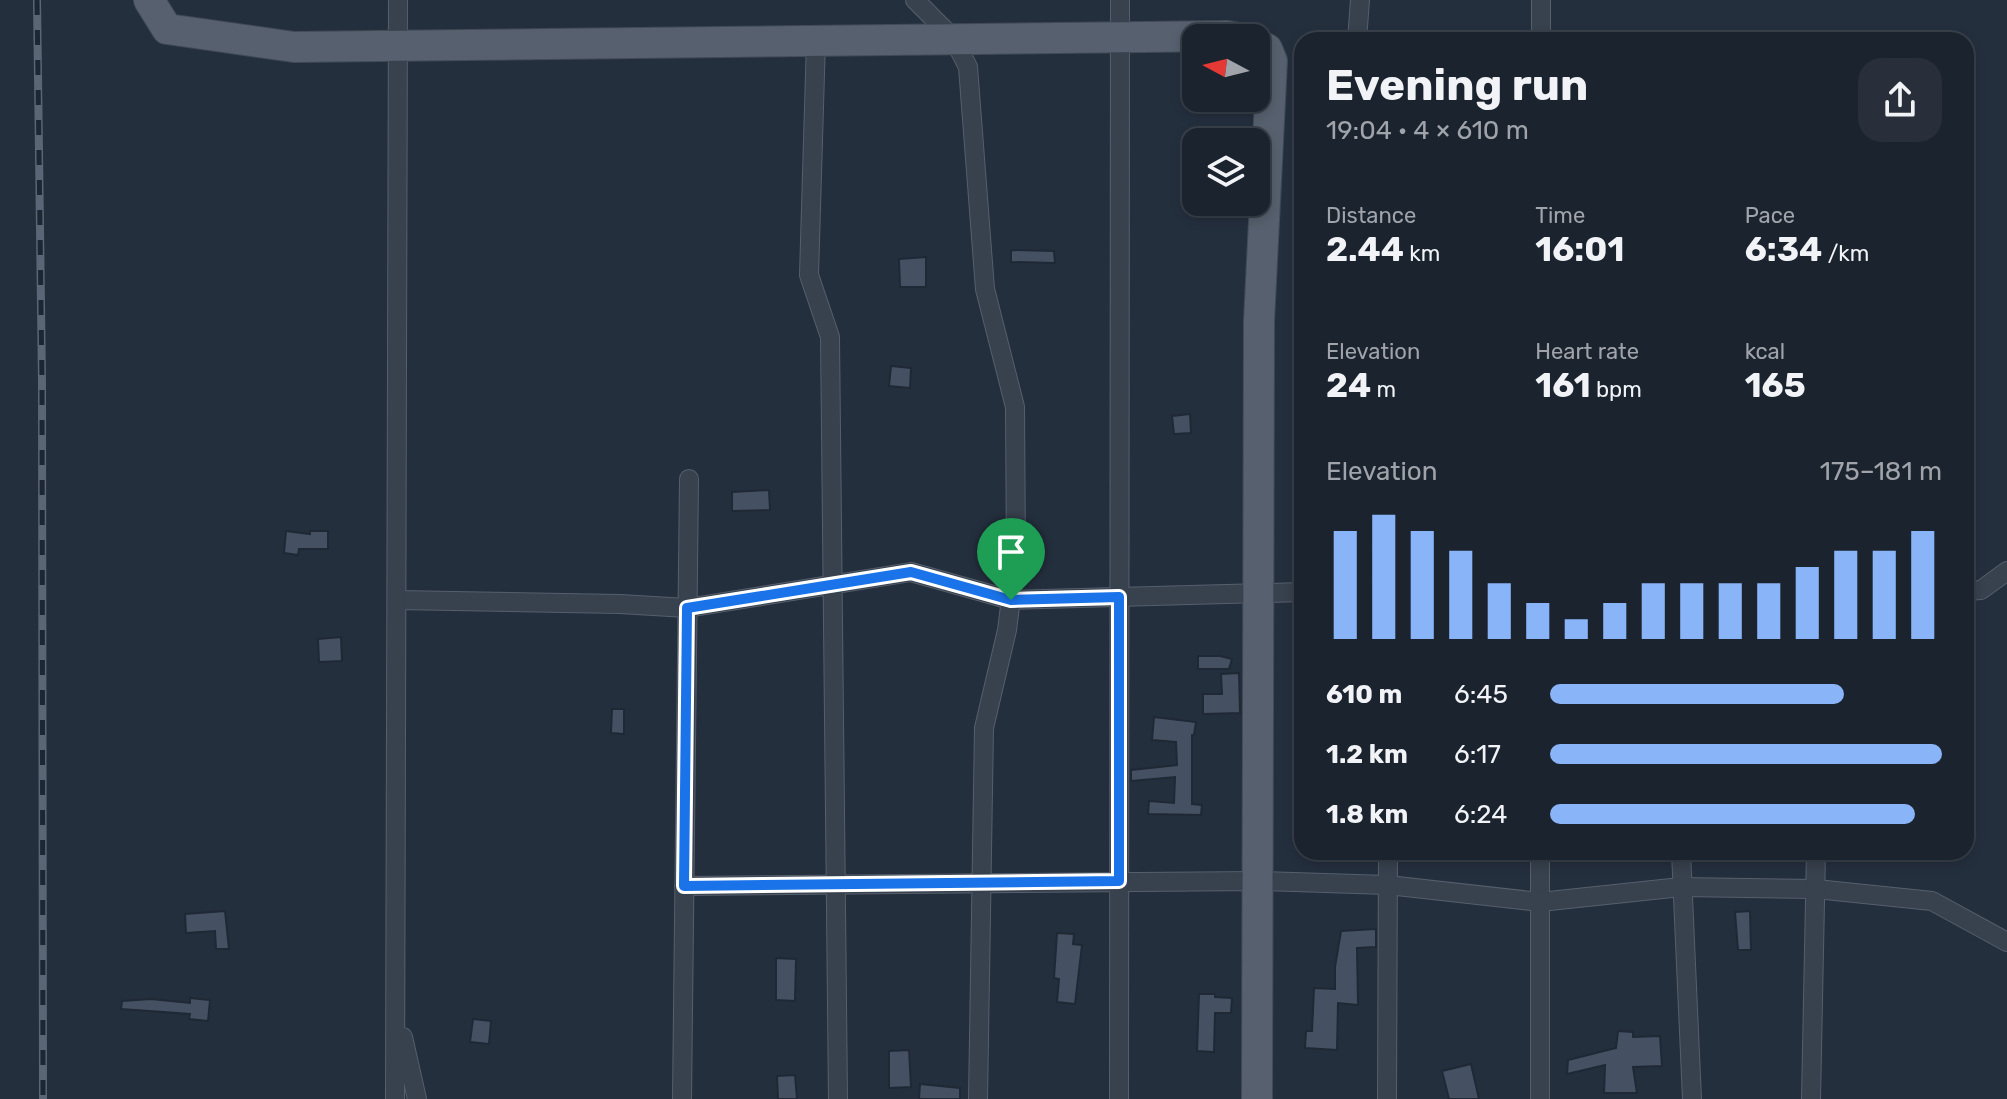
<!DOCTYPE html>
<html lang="en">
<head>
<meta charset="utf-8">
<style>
  body { margin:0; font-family:Rubik,sans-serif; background:#282f3a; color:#f1f3f6; height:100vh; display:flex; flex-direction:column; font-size:30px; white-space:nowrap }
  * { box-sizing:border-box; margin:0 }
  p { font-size:26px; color:#a0a4aa }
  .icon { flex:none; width:44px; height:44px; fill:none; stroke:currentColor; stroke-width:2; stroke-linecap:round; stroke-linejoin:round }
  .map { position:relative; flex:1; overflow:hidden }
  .side { position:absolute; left:1294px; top:32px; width:680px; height:828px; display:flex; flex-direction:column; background:#1b232e; border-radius:24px; box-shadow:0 4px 12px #0003,0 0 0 2px #39404a }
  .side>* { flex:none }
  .needle { width:52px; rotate:277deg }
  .controls { position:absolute; left:1182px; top:24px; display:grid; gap:16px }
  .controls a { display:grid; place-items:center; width:88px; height:88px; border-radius:16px; background:#1b232e; box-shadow:0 4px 12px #0003,0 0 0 2px #39404a; font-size:40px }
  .pin { position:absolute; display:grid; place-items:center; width:68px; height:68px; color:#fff; margin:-82px -34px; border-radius:50% 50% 50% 0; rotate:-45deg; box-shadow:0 0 8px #0007 }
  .pin .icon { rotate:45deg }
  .round { display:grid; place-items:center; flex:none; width:84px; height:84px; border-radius:24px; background:#282f3a }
  .overview { display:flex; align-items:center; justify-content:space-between; height:136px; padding:0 32px }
  h1 { font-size:44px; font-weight:700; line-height:60px }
  .figures { display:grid; grid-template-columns:repeat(3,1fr); gap:12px; height:136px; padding:8px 32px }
  .figures div { display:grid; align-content:center }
  .figures b { font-size:34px; font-weight:700 }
  .figures small { font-size:22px; font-weight:400 }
  .figures p { font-size:22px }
  .chart { height:224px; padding:16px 32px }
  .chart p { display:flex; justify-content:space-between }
  .chart svg { width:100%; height:144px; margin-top:8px; stroke:#8ab4f8; stroke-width:6 }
  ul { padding:0 32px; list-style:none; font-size:26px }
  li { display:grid; grid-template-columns:128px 96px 1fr; align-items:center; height:60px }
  li i { height:20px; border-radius:10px; background:#8ab4f8 }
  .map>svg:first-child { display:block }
</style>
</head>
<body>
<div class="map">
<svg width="2007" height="1099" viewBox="0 0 2007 1099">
  <rect width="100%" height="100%" fill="#242f3e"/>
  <g fill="#455162" stroke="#1f2835" stroke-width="2">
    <polygon points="1011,250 1054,251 1055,263 1011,262"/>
    <polygon points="926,257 926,287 900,287 899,259"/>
    <polygon points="891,366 911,368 910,388 889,386"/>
    <polygon points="1190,414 1191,433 1174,434 1172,416"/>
    <polygon points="769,490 770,510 732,511 732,492"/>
    <polygon points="286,531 310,534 310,531 328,531 328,549 299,549 298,555 284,553"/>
    <polygon points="341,637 342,661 319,662 318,639"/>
    <polygon points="1198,656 1220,656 1232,659 1229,669 1198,669"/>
    <polygon points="1239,673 1240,713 1203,714 1203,694 1222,694 1221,674"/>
    <polygon points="612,709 624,709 624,734 611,733"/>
    <polygon points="1154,717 1196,722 1194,735 1192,735 1192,804 1202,805 1201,815 1148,814 1149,801 1174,803 1175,777 1131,781 1131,770 1177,765 1176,742 1152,740"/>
    <polygon points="225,911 229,949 216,949 215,931 186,933 185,914"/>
    <polygon points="1750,911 1751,950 1738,950 1735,912"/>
    <polygon points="1376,929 1376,947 1357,948 1358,1005 1338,1003 1337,1050 1305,1048 1306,1031 1312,1031 1314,988 1335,989 1335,967 1341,931"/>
    <polygon points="1057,933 1074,934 1073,944 1082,945 1075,1004 1057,1002 1059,979 1054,978"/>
    <polygon points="776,958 796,959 795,1001 776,1000"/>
    <polygon points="1199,994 1215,994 1215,997 1232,998 1231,1013 1215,1013 1214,1052 1197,1051"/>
    <polygon points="190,998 210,1000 208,1021 189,1019 190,1014 121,1009 122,1001 151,999 190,1003"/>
    <polygon points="473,1019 491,1021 489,1044 470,1042"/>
    <polygon points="1618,1031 1633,1032 1633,1037 1660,1036 1662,1066 1633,1067 1637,1093 1604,1093 1605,1065 1567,1074 1568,1060 1616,1048"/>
    <polygon points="909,1050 911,1087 889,1088 889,1051"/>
    <polygon points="1471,1064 1479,1099 1449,1099 1442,1071"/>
    <polygon points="795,1075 797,1099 778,1099 777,1076"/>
    <polygon points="920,1084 960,1088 960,1099 919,1099"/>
  </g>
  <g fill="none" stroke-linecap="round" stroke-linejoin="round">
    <defs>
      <g id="street">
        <polyline points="915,0 953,38 968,67 985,289 1015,407 1016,560 1007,630 984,728 978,1099"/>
        <polyline points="1541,0 1541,40"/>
        <polyline points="816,40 809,275 830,337 838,1099"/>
        <polyline points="1357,40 1360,0"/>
        <polyline points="1966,591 1981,590 2007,571"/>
        <polyline points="397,600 620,604 687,608 911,572 1011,600 1302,592"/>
        <polyline points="1540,852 1540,1099"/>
        <polyline points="1681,852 1692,1099"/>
        <polyline points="684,886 1258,881 1388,885 1540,902 1681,887 1816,889 1932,901 2007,942"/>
        <polyline points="403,1037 417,1099"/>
        <polyline points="395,1099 398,0"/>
        <polyline points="682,1099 689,479"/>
        <polyline points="1119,1099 1120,0"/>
        <polyline points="1387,1099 1388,852"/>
        <polyline points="1811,1099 1816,852"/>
      </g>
      <g id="primary">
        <polyline points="149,0 167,29 294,47 1227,36 1239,38"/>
        <polyline points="1256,43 1267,49 1272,61 1259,321 1257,1099"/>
      </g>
    </defs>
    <use href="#street" stroke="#565f6c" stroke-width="20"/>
    <use href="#primary" stroke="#414a57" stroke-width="32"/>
    <use href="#street" stroke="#38414e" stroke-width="18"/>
    <use href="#primary" stroke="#56606e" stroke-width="30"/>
    <defs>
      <polyline id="rail" points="37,0 42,381 43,1099"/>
    </defs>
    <use href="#rail" stroke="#5a6575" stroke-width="8"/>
    <use href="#rail" stroke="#1d2633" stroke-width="5" stroke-dasharray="15" stroke-linecap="butt"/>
  </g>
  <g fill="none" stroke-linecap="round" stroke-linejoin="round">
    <defs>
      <polygon id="route" points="911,572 1011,600 1119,597 1119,881 684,886 687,608"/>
    </defs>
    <use href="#route" stroke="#fff" stroke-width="16"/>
    <use href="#route" stroke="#1a73e8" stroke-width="10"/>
  </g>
</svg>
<div class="controls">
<a><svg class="needle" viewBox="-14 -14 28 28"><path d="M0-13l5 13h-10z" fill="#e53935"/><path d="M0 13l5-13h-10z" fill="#a0a4aa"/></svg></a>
<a><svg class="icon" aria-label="layers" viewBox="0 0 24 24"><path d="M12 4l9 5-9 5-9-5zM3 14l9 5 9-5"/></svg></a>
</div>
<div class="pin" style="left:1011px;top:600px;background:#1e9e55"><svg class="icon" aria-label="arrive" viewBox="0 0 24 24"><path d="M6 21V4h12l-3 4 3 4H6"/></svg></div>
<section class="side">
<div class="overview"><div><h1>Evening run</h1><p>19:04 · 4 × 610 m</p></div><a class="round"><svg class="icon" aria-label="share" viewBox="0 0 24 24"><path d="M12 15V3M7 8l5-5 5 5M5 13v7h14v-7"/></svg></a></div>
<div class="figures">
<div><p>Distance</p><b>2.44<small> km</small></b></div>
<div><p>Time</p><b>16:01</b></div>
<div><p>Pace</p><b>6:34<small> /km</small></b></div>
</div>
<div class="figures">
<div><p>Elevation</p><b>24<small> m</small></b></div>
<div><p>Heart rate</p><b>161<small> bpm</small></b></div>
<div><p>kcal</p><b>165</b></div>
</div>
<div class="chart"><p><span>Elevation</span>175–181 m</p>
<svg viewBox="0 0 160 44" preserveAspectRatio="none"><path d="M5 44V11M15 44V6M25 44V11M35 44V17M45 44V27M55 44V33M65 44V38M75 44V33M85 44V27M95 44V27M105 44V27M115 44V27M125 44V22M135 44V17M145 44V17M155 44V11"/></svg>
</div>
<ul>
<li><b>610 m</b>6:45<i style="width:75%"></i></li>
<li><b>1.2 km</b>6:17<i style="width:100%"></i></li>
<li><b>1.8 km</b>6:24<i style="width:93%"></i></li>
</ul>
</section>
</div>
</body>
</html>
